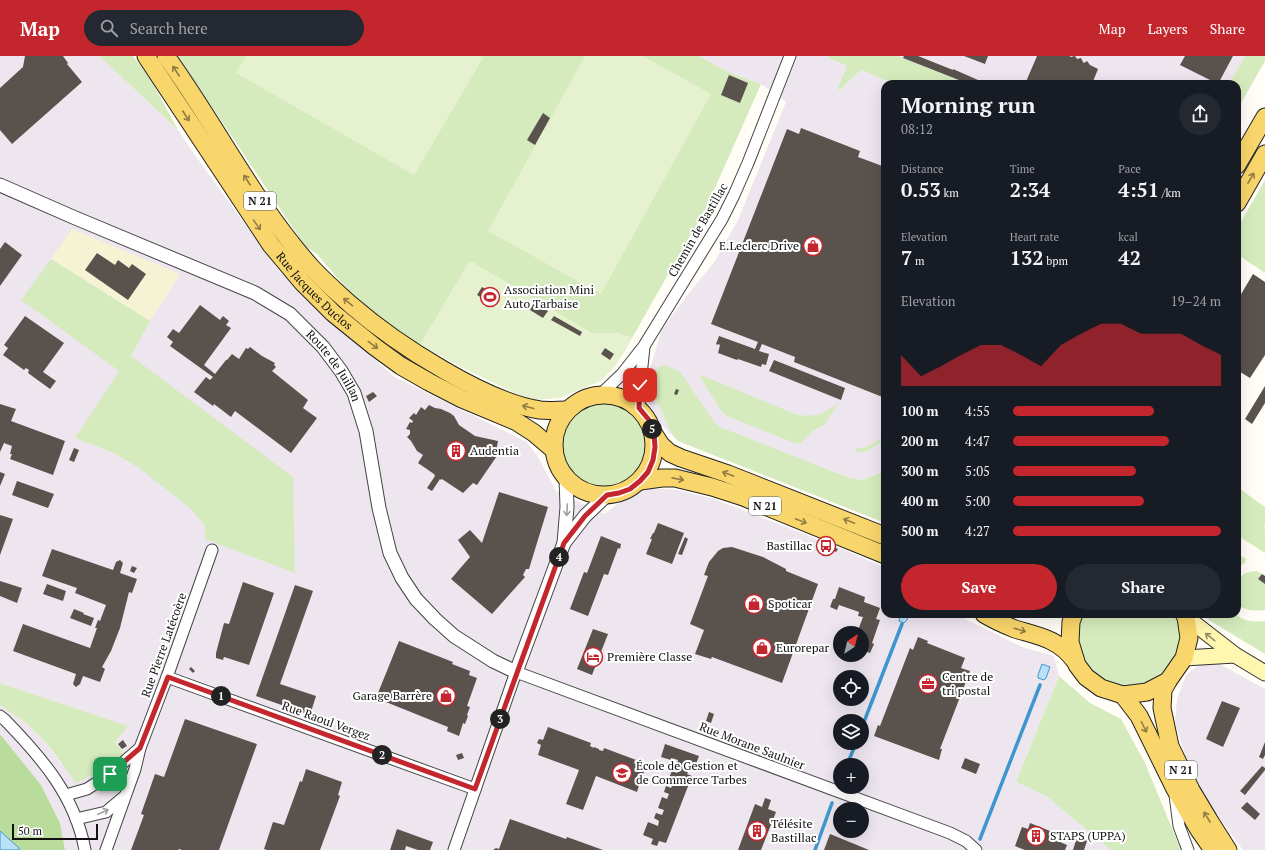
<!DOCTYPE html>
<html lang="en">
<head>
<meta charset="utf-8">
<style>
  body { margin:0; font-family:"PT Serif",serif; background:#242831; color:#f1f3f6; height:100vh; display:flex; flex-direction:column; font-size:15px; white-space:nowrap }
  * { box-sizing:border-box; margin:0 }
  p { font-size:13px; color:#9ea1a6 }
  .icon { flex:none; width:22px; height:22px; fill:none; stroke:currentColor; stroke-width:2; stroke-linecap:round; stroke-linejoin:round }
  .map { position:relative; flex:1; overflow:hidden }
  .side { position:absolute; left:881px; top:24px; width:360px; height:538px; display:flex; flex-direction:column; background:#171b24; border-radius:12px; box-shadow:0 4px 16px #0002 }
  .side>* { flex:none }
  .needle { width:26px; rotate:35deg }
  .controls { position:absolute; left:833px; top:570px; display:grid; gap:8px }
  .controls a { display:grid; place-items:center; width:36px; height:36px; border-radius:50%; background:#171b24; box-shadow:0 4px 16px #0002; font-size:20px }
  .scale { position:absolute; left:12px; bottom:10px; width:86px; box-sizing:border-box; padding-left:4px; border:2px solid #111; border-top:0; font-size:11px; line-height:14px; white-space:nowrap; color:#111; -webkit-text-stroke:3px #fff; paint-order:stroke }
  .pin { position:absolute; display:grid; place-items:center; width:34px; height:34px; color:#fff; margin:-17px; border-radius:8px; box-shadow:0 2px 6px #0006 }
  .km { position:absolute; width:20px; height:20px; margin:-10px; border-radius:50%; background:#222; color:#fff; font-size:11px; line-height:20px; text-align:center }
  .round { display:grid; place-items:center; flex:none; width:42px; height:42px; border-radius:21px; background:#242831 }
  .summary { display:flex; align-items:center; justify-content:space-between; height:68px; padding:0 20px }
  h1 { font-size:22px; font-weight:600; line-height:30px }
  .metrics { display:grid; grid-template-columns:repeat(3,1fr); gap:6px; height:68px; padding:4px 20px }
  .metrics div { display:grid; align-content:center }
  .metrics b { font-size:20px; font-weight:600 }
  .metrics small { font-size:11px; font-weight:400 }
  .metrics p { font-size:11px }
  .chart { height:112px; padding:8px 20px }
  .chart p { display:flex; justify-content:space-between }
  .chart svg { width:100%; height:72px; margin-top:4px; fill:#c4262e; opacity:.7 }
  .action { display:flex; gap:8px; margin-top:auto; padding:8px 20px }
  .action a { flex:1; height:46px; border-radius:24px; background:#c4262e; color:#fff; font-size:16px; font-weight:600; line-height:46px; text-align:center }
  .action a+a { background:#242831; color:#f1f3f6 }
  ul { padding:0 20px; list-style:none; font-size:13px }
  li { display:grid; grid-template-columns:64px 48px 1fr; align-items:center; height:30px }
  li i { height:10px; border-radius:5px; background:#c4262e }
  header { display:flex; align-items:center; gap:24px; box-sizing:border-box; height:56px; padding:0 20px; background:#c4262e; color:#fff }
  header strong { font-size:19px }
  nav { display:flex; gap:22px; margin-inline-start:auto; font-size:14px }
  .search { width:280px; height:36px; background:#242831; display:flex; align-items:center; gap:10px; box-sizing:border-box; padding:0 14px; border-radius:22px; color:#9ea1a6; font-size:15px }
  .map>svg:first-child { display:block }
</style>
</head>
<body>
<header>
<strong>Map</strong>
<div class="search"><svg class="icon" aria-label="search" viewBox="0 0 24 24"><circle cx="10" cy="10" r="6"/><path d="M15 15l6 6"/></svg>Search here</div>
<nav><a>Map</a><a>Layers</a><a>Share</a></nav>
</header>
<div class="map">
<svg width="1265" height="794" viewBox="0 0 1265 794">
  <rect width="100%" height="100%" fill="#fffdf5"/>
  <g fill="#eee6ef" fill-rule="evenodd">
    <path d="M0 0H99L178 74 192 95 278 214 393 320 527 386 538 401 556 435 604 458 623 444 648 432 676 434 714 443 843 493 885 512V558H959L969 565 1025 592 1054 600 1059 620 1016 726 1046 740 1111 794H65L60 767 41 729 0 678V649L26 667 48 689 61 708 124 699 115 686 127 670 0 627ZM840 577H862V599H840ZM840 621H862V643H840ZM840 665H862V687H840ZM840 709H862V731H840ZM840 753H862V775H840Z"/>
    <polygon points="699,0 829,0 828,2 847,10 837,33 840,34 861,14 895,28 885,28 885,414 873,420 860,424 847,421 719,371 715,368 652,336 673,380 658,365 645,339 649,317 661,275 685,242 715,205 738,164 786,46 761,28 728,16"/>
    <polygon points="897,0 1245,0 1229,28 969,28"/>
    <polygon points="1218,607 1265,633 1265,794 1243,794 1212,752 1189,712 1175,667 1177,643 1186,619 1200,608"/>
  </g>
  <polygon fill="#f6f3d4" points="72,173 180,218 150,265 51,203"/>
  <g fill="#d5ebbd">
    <polygon points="99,0 133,0 151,24 178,74"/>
    <polygon points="178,0 699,0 728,16 761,28 707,150 632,282 617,277 591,277 470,205 420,289 369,254 340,225 318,199 305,190"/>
    <polygon points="829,0 897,0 969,28 895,28 861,14 840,34 837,33 847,10 828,2"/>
    <polygon points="1245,0 1265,0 1265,5 1237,54 1237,28 1229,28"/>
    <polygon points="1265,124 1265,217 1237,198 1237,173"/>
    <polygon points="51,203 150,265 131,300 293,421 295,517 205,483 205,470 191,453 139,412 114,397 75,382 119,315 21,244"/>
    <polygon points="666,309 680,316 715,367 720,371 847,421 860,424 873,420 885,414 885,467 678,385 673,380 652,336 653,321 659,311"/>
    <polygon points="700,319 701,319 795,358 806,360 821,358 839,347 824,369 814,374 801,387 797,388 727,360 722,356 701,323"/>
    <circle cx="604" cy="389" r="42"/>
    <polygon points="885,381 885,384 865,396 856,396 855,394 858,392 864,392"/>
    <polygon points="1237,431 1265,451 1265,470 1264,472 1265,473 1265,497 1237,479"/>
    <polygon points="1237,497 1246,503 1245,507 1237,511"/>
    <path d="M1257 515 1262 518 1258 523 1265 528V554C1253 555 1248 555 1237 549 1237 531 1233 516 1257 515Z"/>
    <path d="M1083 558H1175C1182 572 1182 589 1174 602 1173 605 1171 609 1168 612 1167 615 1163 616 1161 618 1129 644 1080 624 1078 582 1078 573 1081 566 1083 558Z"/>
    <path d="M1199 558H1236C1244 566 1254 566 1265 565V598Z"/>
    <polygon points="1059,620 1090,647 1121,663 1145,707 1180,792 1185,794 1111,794 1046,740 1016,726"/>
    <polygon points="0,627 128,670 115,686 125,699 83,724 76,727 48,689 26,667 0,649"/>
  </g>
  <polygon fill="#b9dc9c" points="0,678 41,729 60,767 65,794 19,794 19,792 0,775"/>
  <g fill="#e6f2cf">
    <polygon points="246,0 480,0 483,2 414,119 236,17"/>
    <polygon points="585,0 643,0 711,38 601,238 488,175"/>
    <polygon points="470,205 591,277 617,277 632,282 625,295 613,313 601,325 560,342 534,344 523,341 469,315 420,289"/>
  </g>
  <g fill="#b9e0f7" stroke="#3f96cf">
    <polygon points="900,558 909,558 907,564 904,567 899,565"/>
    <polygon points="1042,608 1050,611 1046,622 1044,624 1038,622 1038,619"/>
    <polygon points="0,775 19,792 19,794 0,794"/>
  </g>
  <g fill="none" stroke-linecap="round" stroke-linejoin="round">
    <g stroke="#3f96cf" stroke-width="3.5">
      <polyline points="862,671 902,568"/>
      <polyline points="847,709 856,687"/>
      <polyline points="980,783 1040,629"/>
      <polyline points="815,794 832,747"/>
    </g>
  </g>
  <g fill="#5a524d">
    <polygon points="25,0 63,0 68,7 67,8 82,26 12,88 0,74 0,32 23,11"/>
    <polygon points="904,0 918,0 953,14 953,13 987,28 969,28 903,2"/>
    <polygon points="964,0 988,0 985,8"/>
    <polygon points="1037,0 1070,0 1070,1 1075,0 1077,3 1081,2 1083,6 1084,7 1087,5 1090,9 1098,13 1092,28 1025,28"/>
    <polygon points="1185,0 1233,0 1218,28 1180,9"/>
    <polygon points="729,19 748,27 740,47 721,39"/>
    <polygon points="543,57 550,62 535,89 527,84"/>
    <polygon points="801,72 860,95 858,101 885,111 885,342 794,306 795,301 762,288 759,295 769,298 766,309 762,308 761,311 738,303 737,304 718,297 720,289 718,288 717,289 716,288 719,280 755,293 758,286 711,268 787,73 799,78"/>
    <polygon points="5,186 22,199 0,230 0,193"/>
    <polygon points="97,197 115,209 118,204 129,212 132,208 146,218 128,244 85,214"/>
    <polygon points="1253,218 1265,226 1265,299 1250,322 1237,314 1237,245"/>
    <polygon points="482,231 493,237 490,241 484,243 477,239"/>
    <polygon points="534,247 548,255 543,262 530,254"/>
    <polygon points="200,249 220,264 223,260 229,265 226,269 231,272 204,309 215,318 226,304 227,304 232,298 239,303 246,292 248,293 250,291 262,300 275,307 274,309 276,311 272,315 308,344 303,352 317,362 291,397 235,355 231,361 214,348 213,350 194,336 206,321 210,324 213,321 170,290 173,286 167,281 173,273 179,277"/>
    <polygon points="25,260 64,287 43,316 56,325 50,333 28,317 29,314 26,312 24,314 3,299 8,292 4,289"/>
    <polygon points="554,260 582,276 580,280 551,264"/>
    <polygon points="605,292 614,298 610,304 601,298"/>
    <polygon points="774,304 845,332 841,344 769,315"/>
    <polygon points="1265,330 1265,347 1252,368 1245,363"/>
    <polygon points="676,333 679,334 677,339 674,338"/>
    <polygon points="373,336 377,340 369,346 366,340"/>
    <polygon points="0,348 16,353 11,365 65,385 53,419 10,403 12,398 10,398 12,390 4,387 0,396"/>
    <polygon points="429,349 435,352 441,353 450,357 454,360 459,369 475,380 498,385 496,395 499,397 477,429 473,427 463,437 442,423 441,424 440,423 432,435 427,432 435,420 434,418 418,407 423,399 417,395 411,385 407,381 410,378 410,374 406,373 410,366 412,367 413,365 409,362 414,357 416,359 421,351 425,354"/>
    <polygon points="74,392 79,394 74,406 69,404"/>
    <polygon points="0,416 5,418 0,430"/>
    <polygon points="17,425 54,438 48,452 12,439"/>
    <polygon points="499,436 548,451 529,513 526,513 523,519 525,521 492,558 451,523 470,501 458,484 470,474 482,487"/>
    <polygon points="0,459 13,463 0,499"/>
    <polygon points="658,467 684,477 672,508 646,498 652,483 650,483 653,477 654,477"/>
    <polygon points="601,480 621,488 620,493 618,492 608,519 604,518 588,560 570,553 584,516 587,517"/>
    <polygon points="685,481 688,483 682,499 678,498"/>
    <polygon points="831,490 838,493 836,496 830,493"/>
    <polygon points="732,491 763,501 786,513 786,515 818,528 782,627 712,601 711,603 695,598 704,574 690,568 708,520 704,519 709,506 718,495 723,492"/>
    <polygon points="52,493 113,514 116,506 120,504 123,507 120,517 137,523 132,537 129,536 120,572 111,595 102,611 105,613 100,626 83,620 80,628 76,631 73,628 76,618 13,595 23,568 90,592 97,572 95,572 98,564 100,565 106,549 75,537 77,532 42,520"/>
    <polygon points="132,510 137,512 134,517 130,515"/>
    <polygon points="1262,518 1265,520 1265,528 1258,523"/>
    <polygon points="0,525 22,532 17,547 0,540"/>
    <polygon points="243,526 274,537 249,609 224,601 223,604 216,602 216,597 224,567 229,568"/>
    <polygon points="47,528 66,535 63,545 43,538"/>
    <polygon points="295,529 313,535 280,628 316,640 310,659 256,640"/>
    <polygon points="839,531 865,541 864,546 880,552 876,563 880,564 872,587 874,588 870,597 862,594 864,588 862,587 862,577 857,577 863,561 858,560 859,556 839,549 837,554 830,551 833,543 835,543"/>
    <polygon points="74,553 84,557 83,558 94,562 91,570 70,562"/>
    <polygon points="593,573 608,578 592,619 577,613"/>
    <polygon points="918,581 928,585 927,587 965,602 961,612 970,615 940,693 942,693 939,704 874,680 878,669 880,670 910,592 913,594"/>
    <polygon points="399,585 453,606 452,608 470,615 469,619 477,622 467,650 470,651 467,659 468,660 465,668 463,667 459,680 447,675 448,671 376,642"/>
    <polygon points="191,611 195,615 193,617 189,613"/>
    <polygon points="1222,645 1240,652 1223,691 1206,683"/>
    <polygon points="709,656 714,658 711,667 706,665"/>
    <polygon points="185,663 257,688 219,794 182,794 179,793 178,794 131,794 144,759 141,758 155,718 164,721"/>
    <polygon points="548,671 591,687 590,690 594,692 594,691 599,693 599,694 603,695 604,692 647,708 642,721 646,723 644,728 640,726 637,736 596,720 583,754 566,748 579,714 538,699 541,689 537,687 539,683 543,684"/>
    <polygon points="123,684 127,690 122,693 118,688"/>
    <polygon points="1265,686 1265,699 1263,703 1259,701"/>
    <polygon points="665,688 699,700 694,713 690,712 687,718 692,720 666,787 659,785 657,790 651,788 653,783 643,779 648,766 658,770 659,765 654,762 656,757 662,759 664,754 658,752 662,741 667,743 669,738 664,736 666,730 671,732 673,728 667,726 672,715 677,717 681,708 677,707 678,704 671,702 671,704 661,701"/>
    <polygon points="462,697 464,702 458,704 456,699"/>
    <polygon points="965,702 980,708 976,718 961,712"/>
    <polygon points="1262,710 1265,712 1265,714 1245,739 1240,735"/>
    <polygon points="306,713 342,726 338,739 340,740 320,794 267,794 264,793 273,766 284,769 300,725 302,726"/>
    <polygon points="765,742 771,744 768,753 776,756 761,794 738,794 755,748 762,751"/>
    <polygon points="1247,746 1260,758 1255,764 1241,752"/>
    <polygon points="510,763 566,783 567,781 603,794 493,794 496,792 499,793"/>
    <polygon points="1030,767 1055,777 1053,783 1067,789 1065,794 1025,794 1015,790 1022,771 1028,773"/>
    <polygon points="397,773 433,786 430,794 418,794 406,790 405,794 390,794"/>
    <polygon points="830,778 869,794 824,794"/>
    <polygon points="1077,781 1087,785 1084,794 1073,794"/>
  </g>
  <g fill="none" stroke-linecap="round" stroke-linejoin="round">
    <defs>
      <g id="minor">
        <polyline points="601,338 622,318 644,290 722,163 734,139 748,107 790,0"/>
        <polyline points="639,352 640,329 644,291"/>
        <polyline points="167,621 475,733"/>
        <path d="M0 660 5 664C42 702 75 740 85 794"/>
        <polyline points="66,739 87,733 110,718 140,692"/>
        <polyline points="1175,739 1179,770 1188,794"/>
        <polyline points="76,763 106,756 125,740"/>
        <polyline points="106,794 135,713 140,692 167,621 212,494"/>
        <polyline points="454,794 516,616 950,777 966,785 976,794"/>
      </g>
      <g id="tertiary">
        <path id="s1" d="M0 129 73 161 255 237 290 258 323 291 341 315 354 337 366 375 379 452 390 497 402 522 416 543 435 563 454 580 493 605 516 616 564 487 567 451 566 422"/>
        <polyline points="564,487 585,460 607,439"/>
      </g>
      <g id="secondary">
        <polyline points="1186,561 1235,599 1265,617"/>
        <polyline points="1184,602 1235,599"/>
      </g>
      <g id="primary">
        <path id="s2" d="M146 0 271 189 302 226 333 257 375 291 401 310 429 326 462 343 517 366 534 377 554 394"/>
        <path d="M166 0C216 69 254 147 312 212 324 225 338 237 351 249 380 274 409 294 442 313 471 330 507 349 540 354 548 355 558 354 567 354"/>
        <polyline points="1237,109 1265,61"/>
        <polyline points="1237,147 1265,98"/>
        <circle cx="604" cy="389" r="50"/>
        <polyline points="654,378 661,389 670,397 681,402 728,418 885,480"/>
        <polyline points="640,425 662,422 675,422 712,431 743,441 885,499"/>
        <path d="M984 558C994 564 1005 569 1015 573 1038 580 1059 583 1074 604"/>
        <polyline points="1074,558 1071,566 1070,586 1077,609 1086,621 1101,632 1123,639 1147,636 1168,625 1184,602 1189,582 1186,561 1184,558"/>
        <polyline points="1168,625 1163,634 1162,652 1170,690 1191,734 1209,764 1228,794"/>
        <polyline points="1123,639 1139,660 1175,733 1199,774 1213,794"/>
      </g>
    </defs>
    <use href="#minor" stroke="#444" stroke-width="13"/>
    <use href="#tertiary" stroke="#444" stroke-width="15"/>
    <use href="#secondary" stroke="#333" stroke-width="17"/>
    <use href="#primary" stroke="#222" stroke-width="19"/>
    <use href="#minor" stroke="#fff" stroke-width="11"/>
    <use href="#tertiary" stroke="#fff" stroke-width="13"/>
    <use href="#secondary" stroke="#fff6b0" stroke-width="15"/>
    <use href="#primary" stroke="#f9d66b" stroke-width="17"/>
  </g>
  <defs><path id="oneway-shaft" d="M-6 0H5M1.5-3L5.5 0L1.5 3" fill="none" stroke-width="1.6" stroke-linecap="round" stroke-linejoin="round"/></defs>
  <g stroke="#917d42">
    <use href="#oneway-shaft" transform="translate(176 15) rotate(-123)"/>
    <use href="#oneway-shaft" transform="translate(186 60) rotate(57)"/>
    <use href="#oneway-shaft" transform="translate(1251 122) rotate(-60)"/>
    <use href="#oneway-shaft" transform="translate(247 124) rotate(-123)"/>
    <use href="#oneway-shaft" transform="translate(257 169) rotate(55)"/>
    <use href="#oneway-shaft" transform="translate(348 246) rotate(-140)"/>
    <use href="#oneway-shaft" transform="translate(373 289) rotate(37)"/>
    <use href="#oneway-shaft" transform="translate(528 351) rotate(-166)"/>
    <use href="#oneway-shaft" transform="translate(728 418) rotate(-160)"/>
    <use href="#oneway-shaft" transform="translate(678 423) rotate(11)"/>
    <use href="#oneway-shaft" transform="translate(801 465) rotate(22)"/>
    <use href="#oneway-shaft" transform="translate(849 465) rotate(-158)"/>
    <use href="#oneway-shaft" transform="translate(1020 574) rotate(17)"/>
    <use href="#oneway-shaft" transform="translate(1144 671) rotate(64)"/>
    <use href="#oneway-shaft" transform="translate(1207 761) rotate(-121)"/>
  </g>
  <g stroke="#a0a0a0">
    <use href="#oneway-shaft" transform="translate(567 454) rotate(93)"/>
    <use href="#oneway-shaft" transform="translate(103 756) rotate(-24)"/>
  </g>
  <use stroke="#948f68" href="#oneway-shaft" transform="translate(1210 581) rotate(-142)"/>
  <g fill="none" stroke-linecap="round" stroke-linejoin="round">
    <defs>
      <polyline id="route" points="110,718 140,692 168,621 475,733 564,487 585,460 607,439 619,437 630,433 640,425 648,416 653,404 655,391 654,378 649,364 639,352 640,329"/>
    </defs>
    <use href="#route" stroke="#fff" stroke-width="8"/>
    <use href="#route" stroke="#c4262e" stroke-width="5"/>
  </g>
  <defs>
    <symbol id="shop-ring" viewBox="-11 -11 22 22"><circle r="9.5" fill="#fff" stroke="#c4262e" stroke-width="1.5"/><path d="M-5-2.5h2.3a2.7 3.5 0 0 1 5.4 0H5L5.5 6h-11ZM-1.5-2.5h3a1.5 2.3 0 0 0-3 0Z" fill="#c4262e"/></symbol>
    <symbol id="stadium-ring" viewBox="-11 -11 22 22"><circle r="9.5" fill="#fff" stroke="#c4262e" stroke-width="1.5"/><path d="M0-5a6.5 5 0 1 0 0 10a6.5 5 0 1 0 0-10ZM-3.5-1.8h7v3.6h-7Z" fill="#c4262e"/></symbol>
    <symbol id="building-ring" viewBox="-11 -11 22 22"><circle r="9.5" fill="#fff" stroke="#c4262e" stroke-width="1.5"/><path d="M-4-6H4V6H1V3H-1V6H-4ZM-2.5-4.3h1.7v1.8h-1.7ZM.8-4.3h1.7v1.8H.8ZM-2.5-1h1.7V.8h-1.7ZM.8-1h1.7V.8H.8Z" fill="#c4262e"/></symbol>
    <symbol id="bus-ring" viewBox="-11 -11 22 22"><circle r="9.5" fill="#fff" stroke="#c4262e" stroke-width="1.5"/><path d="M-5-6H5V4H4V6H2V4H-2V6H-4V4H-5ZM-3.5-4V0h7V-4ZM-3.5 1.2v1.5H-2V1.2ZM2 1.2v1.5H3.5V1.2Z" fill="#c4262e"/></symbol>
    <symbol id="hotel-ring" viewBox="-11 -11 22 22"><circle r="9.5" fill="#fff" stroke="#c4262e" stroke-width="1.5"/><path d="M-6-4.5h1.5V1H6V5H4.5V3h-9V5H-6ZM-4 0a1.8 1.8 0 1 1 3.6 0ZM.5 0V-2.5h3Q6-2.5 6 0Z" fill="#c4262e"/></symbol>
    <symbol id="office-ring" viewBox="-11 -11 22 22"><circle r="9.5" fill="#fff" stroke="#c4262e" stroke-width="1.5"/><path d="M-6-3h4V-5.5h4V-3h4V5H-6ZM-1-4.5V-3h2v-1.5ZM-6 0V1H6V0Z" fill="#c4262e"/></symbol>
    <symbol id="university-ring" viewBox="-11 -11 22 22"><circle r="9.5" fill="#fff" stroke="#c4262e" stroke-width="1.5"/><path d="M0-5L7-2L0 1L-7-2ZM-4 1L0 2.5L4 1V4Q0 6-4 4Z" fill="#c4262e"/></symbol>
  </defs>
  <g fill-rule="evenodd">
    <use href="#shop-ring" x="802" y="179" width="22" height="22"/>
    <use href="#stadium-ring" x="479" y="230" width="22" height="22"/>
    <use href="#building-ring" x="445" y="384" width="22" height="22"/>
    <use href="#bus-ring" x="815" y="479" width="22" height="22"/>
    <use href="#shop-ring" x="743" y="537" width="22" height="22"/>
    <use href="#shop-ring" x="751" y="581" width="22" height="22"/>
    <use href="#hotel-ring" x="582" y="590" width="22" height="22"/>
    <use href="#office-ring" x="917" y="617" width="22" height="22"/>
    <use href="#shop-ring" x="435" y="629" width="22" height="22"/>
    <use href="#university-ring" x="611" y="706" width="22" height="22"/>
    <use href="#building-ring" x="746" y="764" width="22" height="22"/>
    <use href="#building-ring" x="1025" y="769" width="22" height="22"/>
  </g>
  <g text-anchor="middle" stroke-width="4" stroke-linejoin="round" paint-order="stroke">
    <g fill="#fff" stroke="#585858" stroke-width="1">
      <rect x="244" y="136" width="32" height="18" rx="3"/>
      <rect x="749" y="441" width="32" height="18" rx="3"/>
      <rect x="1165" y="705" width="32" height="18" rx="3"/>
    </g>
    <g font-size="11" font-weight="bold" fill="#111">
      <text x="260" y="149">N 21</text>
      <text x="765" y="454">N 21</text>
      <text x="1181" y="718">N 21</text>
    </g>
    <g font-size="12" fill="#111" stroke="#fff">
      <text transform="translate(698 174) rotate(-60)" y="4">Chemin de Bastillac</text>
      <text dy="4" stroke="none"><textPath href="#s2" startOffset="290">Rue Jacques Duclos</textPath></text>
      <text dy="4" stroke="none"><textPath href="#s1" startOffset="386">Route de Juillan</textPath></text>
      <text transform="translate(164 589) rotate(-70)" y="4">Rue Pierre Latécoère</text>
      <text transform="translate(326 665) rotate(20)" y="4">Rue Raoul Vergez</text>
      <text transform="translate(752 690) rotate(21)" y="4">Rue Morane Saulnier</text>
    </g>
    <g font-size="12" fill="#111" stroke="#fff" text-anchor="start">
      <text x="799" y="194" text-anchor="end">E.Leclerc Drive</text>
      <text x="504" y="238">Association Mini<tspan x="504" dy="14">Auto Tarbaise</tspan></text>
      <text x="470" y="399">Audentia</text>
      <text x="812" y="494" text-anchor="end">Bastillac</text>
      <text x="768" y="552">Spoticar</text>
      <text x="776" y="596">Eurorepar</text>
      <text x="607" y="605">Première Classe</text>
      <text x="942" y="625">Centre de<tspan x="942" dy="14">tri postal</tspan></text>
      <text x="432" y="644" text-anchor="end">Garage Barrère</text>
      <text x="636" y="714">École de Gestion et<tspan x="636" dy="14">de Commerce Tarbes</tspan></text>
      <text x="771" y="772">Télésite<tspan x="771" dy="14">Bastillac</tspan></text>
      <text x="1050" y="784">STAPS (UPPA)</text>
    </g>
  </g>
</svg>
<div class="controls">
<a><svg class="needle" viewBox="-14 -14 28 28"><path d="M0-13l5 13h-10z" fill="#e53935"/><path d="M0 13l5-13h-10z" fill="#9ea1a6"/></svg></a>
<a><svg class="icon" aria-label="locate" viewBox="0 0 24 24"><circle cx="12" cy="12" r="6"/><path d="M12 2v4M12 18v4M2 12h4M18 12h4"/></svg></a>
<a><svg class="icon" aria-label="layers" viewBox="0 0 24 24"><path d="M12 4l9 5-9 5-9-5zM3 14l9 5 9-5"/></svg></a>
<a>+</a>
<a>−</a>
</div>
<div class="scale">50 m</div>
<div class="pin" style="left:110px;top:718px;background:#1e9e55"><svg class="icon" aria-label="arrive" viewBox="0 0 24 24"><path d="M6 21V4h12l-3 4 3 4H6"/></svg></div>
<div class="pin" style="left:640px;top:329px;background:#d93025"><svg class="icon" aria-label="check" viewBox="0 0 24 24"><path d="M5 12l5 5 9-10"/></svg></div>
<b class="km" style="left:221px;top:640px">1</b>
<b class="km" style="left:382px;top:699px">2</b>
<b class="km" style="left:500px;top:663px">3</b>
<b class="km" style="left:559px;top:501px">4</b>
<b class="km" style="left:652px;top:373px">5</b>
<section class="side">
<div class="summary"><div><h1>Morning run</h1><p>08:12</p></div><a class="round"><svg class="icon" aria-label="share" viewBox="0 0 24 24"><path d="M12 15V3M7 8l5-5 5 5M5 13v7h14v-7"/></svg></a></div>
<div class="metrics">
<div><p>Distance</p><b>0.53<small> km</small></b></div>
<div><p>Time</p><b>2:34</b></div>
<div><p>Pace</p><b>4:51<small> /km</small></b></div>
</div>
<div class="metrics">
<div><p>Elevation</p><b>7<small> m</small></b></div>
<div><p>Heart rate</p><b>132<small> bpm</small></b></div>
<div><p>kcal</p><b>42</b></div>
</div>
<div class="chart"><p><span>Elevation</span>19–24 m</p>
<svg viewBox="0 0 160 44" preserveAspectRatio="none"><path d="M0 44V25L10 38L20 32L30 25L40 19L50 19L60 25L70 32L80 19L90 12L100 6L110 6L120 12L130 12L140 12L150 19L160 25V44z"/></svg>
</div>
<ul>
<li><b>100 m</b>4:55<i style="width:68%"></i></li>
<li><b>200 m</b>4:47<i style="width:75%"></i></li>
<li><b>300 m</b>5:05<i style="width:59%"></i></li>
<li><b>400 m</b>5:00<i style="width:63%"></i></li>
<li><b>500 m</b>4:27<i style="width:100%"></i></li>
</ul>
<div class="action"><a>Save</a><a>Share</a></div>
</section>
</div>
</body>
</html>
